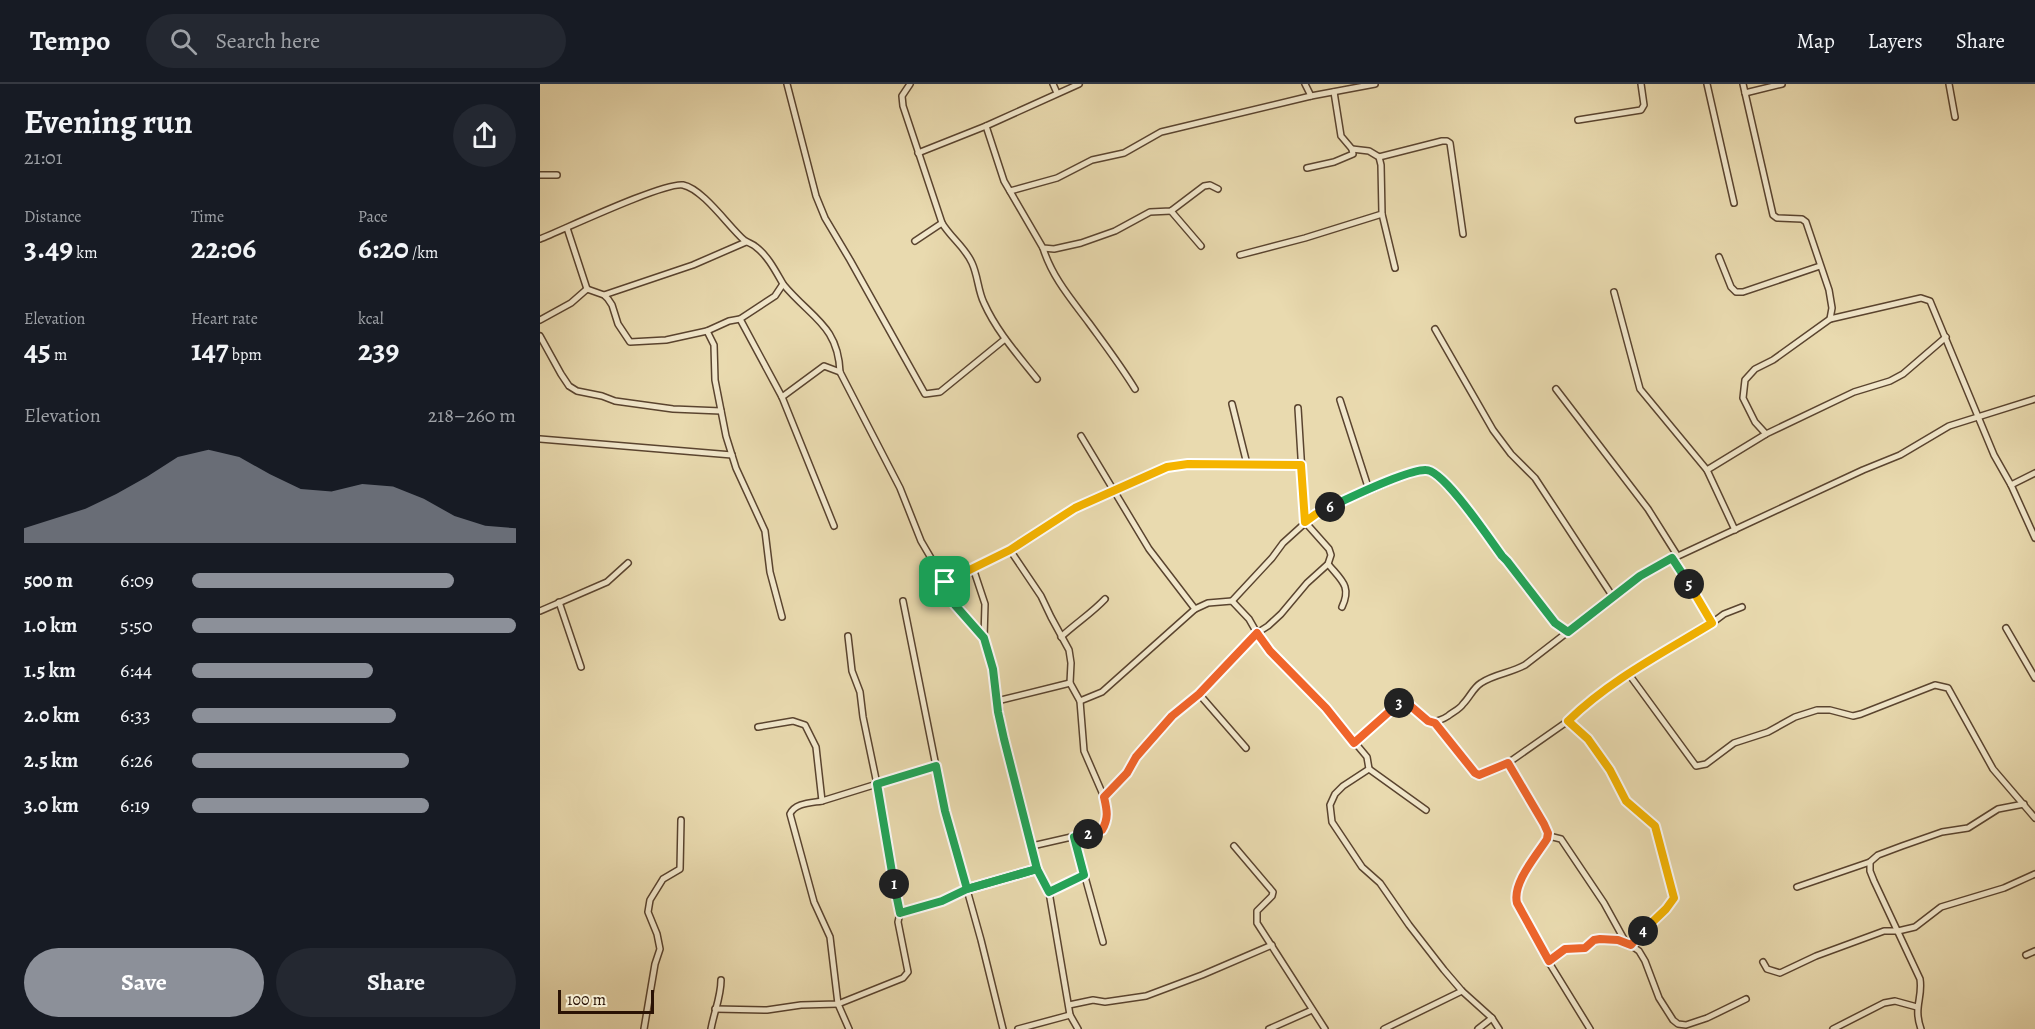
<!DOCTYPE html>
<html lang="en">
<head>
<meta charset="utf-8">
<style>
  body { margin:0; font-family:Alegreya,serif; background:#242831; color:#f1f3f6; height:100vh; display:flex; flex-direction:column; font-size:22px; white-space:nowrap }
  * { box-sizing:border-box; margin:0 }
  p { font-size:20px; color:#9ea1a6 }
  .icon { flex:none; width:33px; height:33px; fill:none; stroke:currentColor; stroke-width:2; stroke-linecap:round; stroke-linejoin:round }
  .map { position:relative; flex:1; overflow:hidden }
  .sheet { display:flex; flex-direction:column; background:#171b24; width:540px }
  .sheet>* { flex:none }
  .scale { position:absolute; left:18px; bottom:15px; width:96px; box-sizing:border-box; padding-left:6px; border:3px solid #2a1204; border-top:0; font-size:16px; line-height:21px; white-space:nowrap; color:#2a1204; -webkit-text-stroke:4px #f1e7cb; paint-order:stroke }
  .pin { position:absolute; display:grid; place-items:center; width:51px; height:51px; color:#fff; margin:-26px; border-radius:12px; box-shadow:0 3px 9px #0006 }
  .km { position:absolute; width:30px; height:30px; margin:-15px; border-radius:50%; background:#222; color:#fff; font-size:16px; line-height:30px; text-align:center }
  .round { display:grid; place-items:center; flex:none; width:63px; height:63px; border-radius:32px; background:#242831 }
  .summary { display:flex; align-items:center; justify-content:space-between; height:102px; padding:0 24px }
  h1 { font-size:33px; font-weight:700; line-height:45px }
  .figures { display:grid; grid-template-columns:repeat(3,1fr); gap:9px; height:102px; padding:6px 24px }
  .figures div { display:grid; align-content:center }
  .figures b { font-size:30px; font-weight:700 }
  .figures small { font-size:16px; font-weight:400 }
  .figures p { font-size:16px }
  .chart { height:168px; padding:12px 24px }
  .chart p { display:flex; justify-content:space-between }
  .chart svg { width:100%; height:108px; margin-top:6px; fill:#8c9099; opacity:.7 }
  .cta { display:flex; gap:12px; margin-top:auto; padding:12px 24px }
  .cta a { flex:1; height:69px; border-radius:36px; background:#8c9099; color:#fff; font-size:24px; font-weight:700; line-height:69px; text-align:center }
  .cta a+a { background:#242831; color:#f1f3f6 }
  ul { padding:0 24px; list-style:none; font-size:20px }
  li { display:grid; grid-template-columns:96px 72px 1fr; align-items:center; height:45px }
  li i { height:15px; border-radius:8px; background:#8c9099 }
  header { display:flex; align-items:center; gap:36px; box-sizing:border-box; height:84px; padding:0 30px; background:#171b24; border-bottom:2px solid #363941 }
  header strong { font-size:28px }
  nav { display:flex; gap:33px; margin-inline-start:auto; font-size:21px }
  .search { width:420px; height:54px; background:#242831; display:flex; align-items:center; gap:15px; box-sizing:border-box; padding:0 21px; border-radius:33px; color:#9ea1a6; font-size:22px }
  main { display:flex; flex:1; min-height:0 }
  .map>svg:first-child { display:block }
</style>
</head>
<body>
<header>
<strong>Tempo</strong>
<div class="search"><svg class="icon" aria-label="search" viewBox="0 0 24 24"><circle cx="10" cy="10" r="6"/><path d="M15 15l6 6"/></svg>Search here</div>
<nav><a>Map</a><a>Layers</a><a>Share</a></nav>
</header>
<main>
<section class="sheet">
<div class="summary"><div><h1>Evening run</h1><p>21:01</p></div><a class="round"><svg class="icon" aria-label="share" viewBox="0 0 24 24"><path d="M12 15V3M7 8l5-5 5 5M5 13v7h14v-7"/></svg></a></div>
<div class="figures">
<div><p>Distance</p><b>3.49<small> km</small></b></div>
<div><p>Time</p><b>22:06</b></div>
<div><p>Pace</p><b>6:20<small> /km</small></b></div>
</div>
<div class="figures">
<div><p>Elevation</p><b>45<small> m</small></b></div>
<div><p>Heart rate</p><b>147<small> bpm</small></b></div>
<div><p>kcal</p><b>239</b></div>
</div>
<div class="chart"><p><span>Elevation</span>218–260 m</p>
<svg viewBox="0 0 160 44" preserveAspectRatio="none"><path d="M0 44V38L10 34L20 30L30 24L40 17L50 9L60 6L70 9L80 16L90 22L100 23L110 20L120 21L130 26L140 33L150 37L160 38V44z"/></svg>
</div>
<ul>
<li><b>500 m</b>6:09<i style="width:81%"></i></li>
<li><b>1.0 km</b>5:50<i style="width:100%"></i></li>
<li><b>1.5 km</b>6:44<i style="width:56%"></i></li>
<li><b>2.0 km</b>6:33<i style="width:63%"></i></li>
<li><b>2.5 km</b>6:26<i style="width:67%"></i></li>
<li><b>3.0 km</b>6:19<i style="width:73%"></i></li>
</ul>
<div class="cta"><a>Save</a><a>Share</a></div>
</section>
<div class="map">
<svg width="1495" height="945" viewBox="0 0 1495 945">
  <rect width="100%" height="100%" fill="#e9daaf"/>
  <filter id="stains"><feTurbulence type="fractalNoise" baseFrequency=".00333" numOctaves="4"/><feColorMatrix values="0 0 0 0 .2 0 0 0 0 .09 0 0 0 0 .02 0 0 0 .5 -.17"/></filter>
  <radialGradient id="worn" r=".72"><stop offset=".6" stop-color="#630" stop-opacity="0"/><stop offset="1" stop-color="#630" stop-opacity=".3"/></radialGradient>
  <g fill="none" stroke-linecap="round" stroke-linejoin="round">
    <defs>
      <g id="street">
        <polyline points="247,0 276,112 285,134 310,176 385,310 400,308 465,255"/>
        <path d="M370 0 362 12 363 22 402 139C411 154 425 163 432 179 438 192 438 207 444 219 457 248 478 271 497 295"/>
        <polyline points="513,0 517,9"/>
        <polyline points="765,0 771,12"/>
        <polyline points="1167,0 1194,119"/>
        <polyline points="1203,0 1233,131 1237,134 1262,135 1266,138 1289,206 1292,224 1290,235"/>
        <polyline points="1409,0 1415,33"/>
        <polyline points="1205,9 1242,0"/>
        <polyline points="1038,36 1101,26 1104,21 1101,0"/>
        <polyline points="446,42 464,97 503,164 514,165 541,159 575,147 610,128 631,127 664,102 670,101 678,105"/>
        <polyline points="378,69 446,42 539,0"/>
        <polyline points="839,73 902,57 907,57 910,59 923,150"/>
        <polyline points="767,84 794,78 813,70 812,65 801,52 794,8"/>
        <polyline points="0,91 17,91"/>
        <polyline points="470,107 517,94 552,76 584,69 621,48 771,12 835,0"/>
        <polyline points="631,127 661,162"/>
        <polyline points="842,130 855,184"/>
        <polyline points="27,144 47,205"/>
        <path d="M0 155C25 145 124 98 143 101 163 105 189 143 204 156 208 159 213 160 216 163 228 172 236 188 243 200L235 212 200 235 189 237 167 247 126 256 90 258 78 240 72 221 68 215 64 211 47 205"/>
        <polyline points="375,157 402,139"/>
        <path d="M503 164C512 193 531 215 549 239 565 261 581 282 595 305"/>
        <polyline points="700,171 765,154 842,130 841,81 839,73 829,67 812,65"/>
        <polyline points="1179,173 1191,203 1196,208 1203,208 1280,182"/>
        <path d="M243 200C271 234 298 241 300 288"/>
        <polyline points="1074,208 1100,305 1167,386 1195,446"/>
        <polyline points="64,211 153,181 206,158"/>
        <polyline points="200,235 242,313 294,442"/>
        <polyline points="0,236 31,219 47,205"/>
        <polyline points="895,245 953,346 971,370 995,394 1073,513"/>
        <polyline points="167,247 174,261 175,296 186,352 196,384 225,447 230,488 242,533"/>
        <polyline points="0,252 21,290 29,302 37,307 62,312 75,317 133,325 181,327"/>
        <polyline points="1016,305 1108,425 1137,471"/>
        <polyline points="242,313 284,282 300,288 360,404 381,457 405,498 470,466 535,424 627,383 648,380 761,381"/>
        <polyline points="800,316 829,406"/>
        <polyline points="692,320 707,380"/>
        <polyline points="1226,350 1215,338 1203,314 1205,296 1215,285 1233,276 1290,235 1381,214 1390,217 1454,371 1471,401 1495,454"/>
        <polyline points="541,352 609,465 655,525"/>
        <polyline points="0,355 192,371"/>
        <polyline points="1167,386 1226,350 1314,308 1350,297 1363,290 1406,253"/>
        <polyline points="1471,401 1495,389"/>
        <polyline points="470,466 501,512 511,533 529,566 531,579 530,599 540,617 544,667 564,713 568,731 566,739 562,746 492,762"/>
        <polyline points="1132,474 1172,539"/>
        <path d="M788 480C801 496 812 502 802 523"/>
        <polyline points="433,484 445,520 444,554 453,584 464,655 497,785 509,808 530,931 538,945"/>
        <path d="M405 498C411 521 428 536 444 554"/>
        <polyline points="363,517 405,727 441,856 463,945"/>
        <polyline points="692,517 732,474 743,459 775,430 863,392 886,386 895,389 907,401 1015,539 1028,548"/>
        <polyline points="19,518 41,583"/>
        <polyline points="0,527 67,498 88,479"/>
        <polyline points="1466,544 1495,594"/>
        <path d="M521 553C536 539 552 529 565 515"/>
        <polyline points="1088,589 1156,682 1166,680 1194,659 1228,648 1255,633 1277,626 1290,626 1313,632 1321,630 1395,601 1408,604 1453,685 1495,734"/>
        <polyline points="659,610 706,664"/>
        <polyline points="457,617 530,599"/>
        <polyline points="540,617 562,608 655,525 668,519 692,517 709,535 717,549 730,567 786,624 827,673 829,685 803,702 795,710 790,721 792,738 822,783 840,799 869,841 904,886 922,907 952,934 959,945"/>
        <polyline points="1028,637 1048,655 1070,685 1085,717 1115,742 1134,814 1126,825 1091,861"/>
        <polyline points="895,639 935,689 939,691 968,679 1028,637 1048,617 1088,589 1172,539 1184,530 1202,523"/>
        <polyline points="218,643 253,637 265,641 276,663 282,717"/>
        <path d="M814 659 862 617 866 618C881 631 888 645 908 632 913 628 920 625 923 620 930 613 933 604 941 599 954 590 971 589 985 581L1100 492 1123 479 1323 386 1360 371 1409 342 1495 315"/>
        <path d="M968 679 1008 749 1007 755C997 771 972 799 977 819L1005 872 1050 945"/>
        <polyline points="829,685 886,726"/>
        <polyline points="564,713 587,689 596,673 632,632 659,610 717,549 728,542 741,530 767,499 788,480 791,471 789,465 765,438 758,324"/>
        <polyline points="534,753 563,858"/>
        <polyline points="1007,755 1013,753 1021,755 1064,819 1085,857"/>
        <polyline points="694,762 733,808 732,812 717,827 717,839 785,945"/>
        <polyline points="1257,803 1330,778"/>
        <polyline points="509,808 544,791"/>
        <polyline points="360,829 402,817 427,805 497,785"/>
        <polyline points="1486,871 1495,867"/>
        <polyline points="1009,877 1025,865 1045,864 1054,856 1069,855 1085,857 1099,867 1105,877 1119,914 1133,936 1138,940 1146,941 1167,934 1206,915"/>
        <polyline points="1223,878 1227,885 1240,889 1276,872 1344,847 1358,847 1375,843 1401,823 1464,804 1495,790"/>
        <polyline points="529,921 553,916 565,918 606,912 662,891 732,861"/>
        <polyline points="175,925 227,926 261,921 298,920 363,894 368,888 358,838 360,829 348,769 337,700 323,633 320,608 312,587 308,552"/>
        <polyline points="104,945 115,880 120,865 117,850 108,828 110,816 123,795 140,785 141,736"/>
        <path d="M171 945C174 928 181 913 181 896"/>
        <path d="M309 945 298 920 290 853 274 818 250 730C255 719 270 719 282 717L395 682"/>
        <polyline points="478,945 530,931"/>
        <polyline points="729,945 772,926"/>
        <polyline points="844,945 922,907"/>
        <polyline points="938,945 952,934"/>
        <polyline points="1293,945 1344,919 1355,917 1377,923"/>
        <path d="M1381 945C1373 923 1383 914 1380 895L1334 797 1330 787V778L1338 771 1362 762 1402 748 1428 744 1458 725 1484 720"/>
      </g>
    </defs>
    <use href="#street" stroke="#5a442f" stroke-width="8"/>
    <use href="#street" stroke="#f1e7cb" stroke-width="5"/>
  </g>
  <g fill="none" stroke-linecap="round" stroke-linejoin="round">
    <defs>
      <polyline id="split-1" points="354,800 360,829 402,817 427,805 497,785 464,655 458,628 453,585 444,554 415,521 408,509 405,498"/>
      <polyline id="split-2" points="354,800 337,700 396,682 405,727 427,805 497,785 509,808 544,791 534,753 548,750"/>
      <path id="split-3" d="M548 750 562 746C569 734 567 726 564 713L587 689 596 673 632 632 659 610 717 549 730 567 786 624 814 659 859 619"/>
      <path id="split-4" d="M859 619 866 618 888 637 895 639 935 689 939 691 968 679 1004 740 1008 749 1007 755C997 771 972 799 977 819L1009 877 1025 865 1045 864 1054 856 1060 855 1078 856 1091 861 1103 847"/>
      <path id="split-5" d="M1103 847 1126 825 1134 814 1115 742 1086 717 1070 686 1048 655 1028 637C1070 596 1123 569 1172 539L1149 500"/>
      <path id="split-6" d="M790 423C809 414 868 385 886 386 904 386 950 456 962 472L967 477 1015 539 1028 548 1100 492 1132 474 1149 500"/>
      <polyline id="split-7" points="405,498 470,466 535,424 627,383 648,380 761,381 765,438 776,430 790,423"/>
    </defs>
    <use href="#split-1" stroke="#fff" stroke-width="12"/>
    <use href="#split-2" stroke="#fff" stroke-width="12"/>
    <use href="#split-3" stroke="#fff" stroke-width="12"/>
    <use href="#split-4" stroke="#fff" stroke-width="12"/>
    <use href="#split-5" stroke="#fff" stroke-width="12"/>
    <use href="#split-6" stroke="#fff" stroke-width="12"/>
    <use href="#split-7" stroke="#fff" stroke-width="12"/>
    <use href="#split-1" stroke="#22a559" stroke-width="8"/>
    <use href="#split-2" stroke="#22a559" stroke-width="8"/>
    <use href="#split-3" stroke="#f0652b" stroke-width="8"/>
    <use href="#split-4" stroke="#f0652b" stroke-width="8"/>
    <use href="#split-5" stroke="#f5b400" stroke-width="8"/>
    <use href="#split-6" stroke="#22a559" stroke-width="8"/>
    <use href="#split-7" stroke="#f5b400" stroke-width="8"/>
  </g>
  <rect width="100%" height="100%" filter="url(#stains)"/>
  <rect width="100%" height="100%" fill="url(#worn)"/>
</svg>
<div class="scale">100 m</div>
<div class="pin" style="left:405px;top:498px;background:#1e9e55"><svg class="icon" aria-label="arrive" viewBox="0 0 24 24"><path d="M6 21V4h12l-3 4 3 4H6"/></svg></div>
<b class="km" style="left:354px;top:800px">1</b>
<b class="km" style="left:548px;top:750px">2</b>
<b class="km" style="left:859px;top:619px">3</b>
<b class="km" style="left:1103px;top:847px">4</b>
<b class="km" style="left:1149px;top:500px">5</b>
<b class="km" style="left:790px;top:423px">6</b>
</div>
</main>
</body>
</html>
